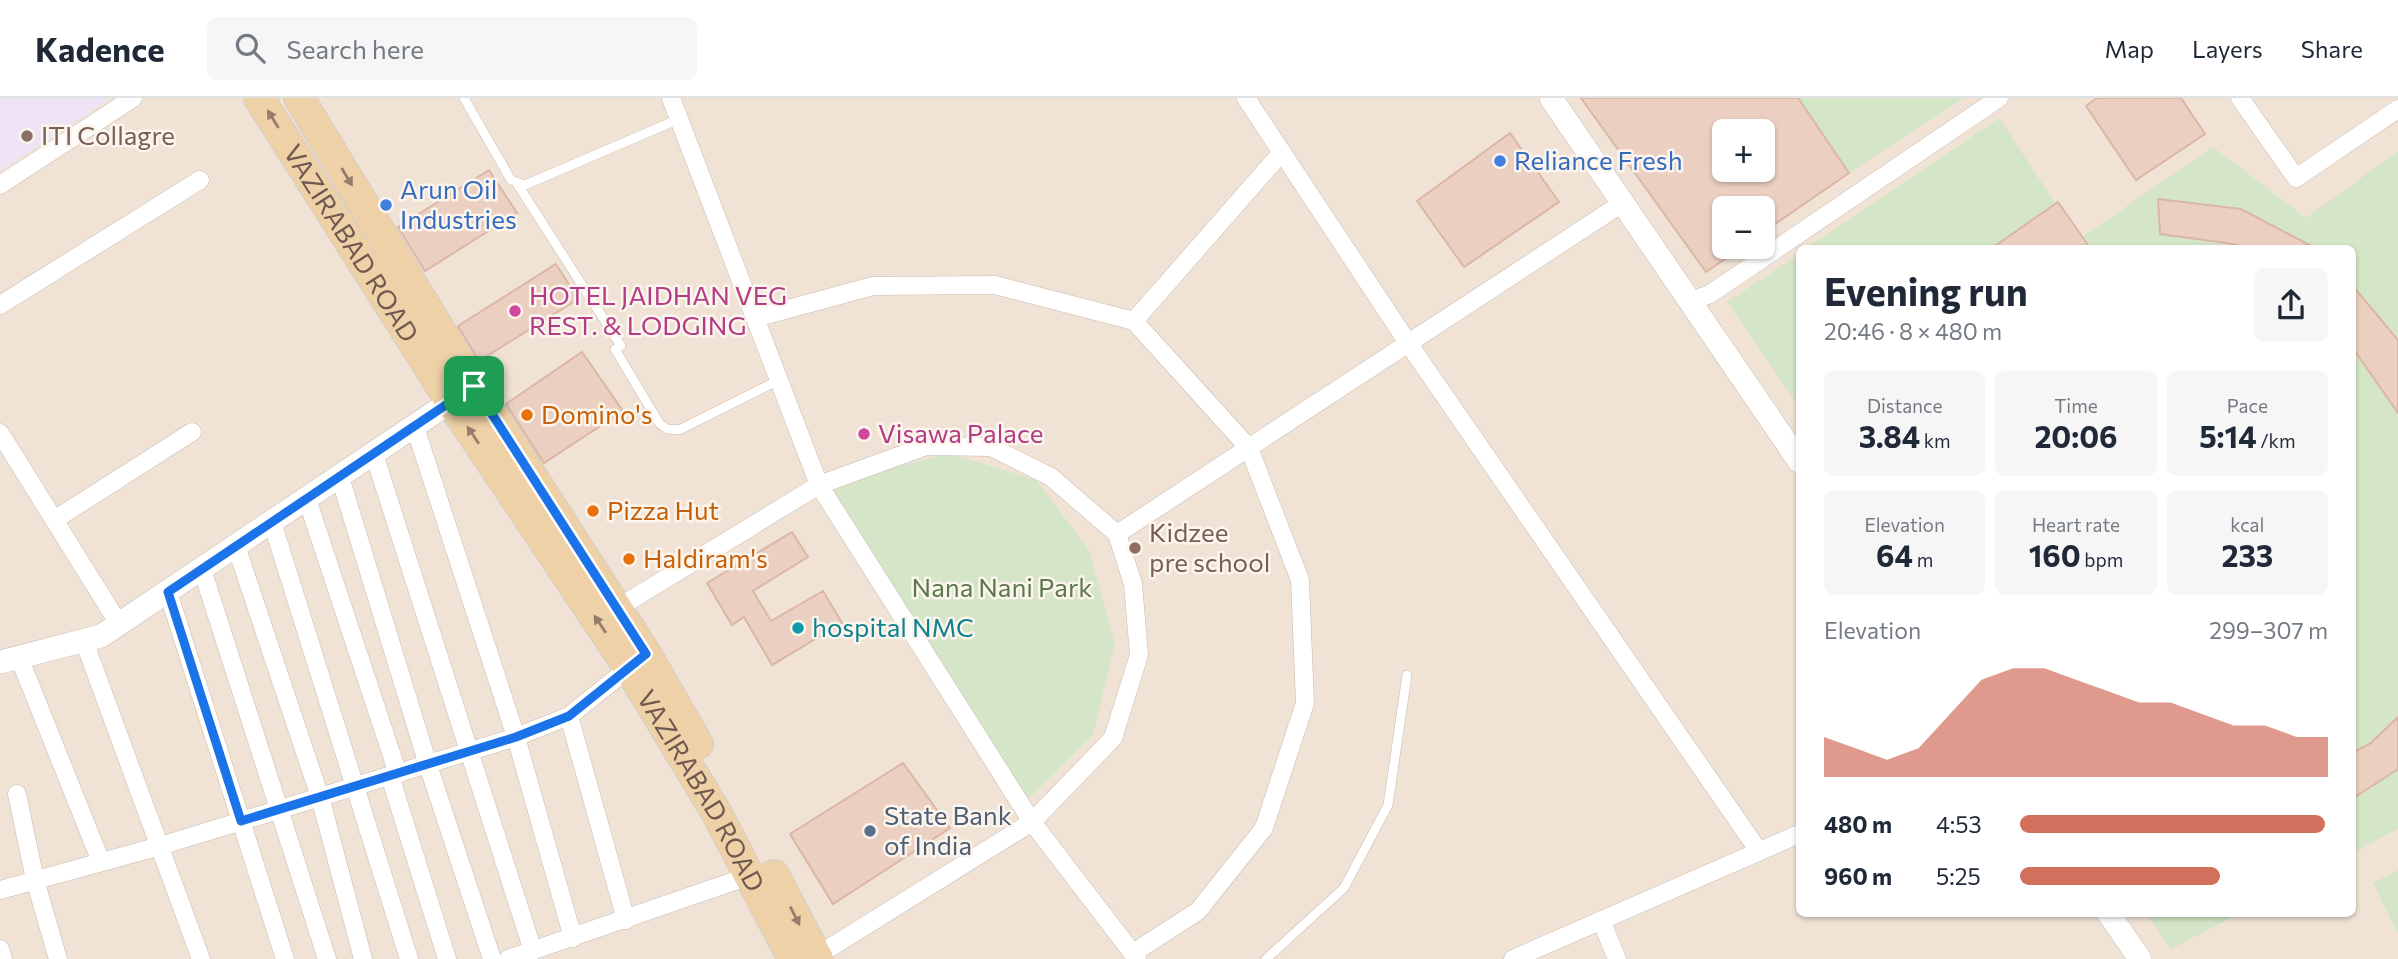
<!DOCTYPE html>
<html lang="en">
<head>
<meta charset="utf-8">
<style>
  body { margin:0; font-family:Commissioner,sans-serif; background:#f6f6f7; color:#1f2937; height:100vh; display:flex; flex-direction:column; font-size:26px; white-space:nowrap }
  * { box-sizing:border-box; margin:0 }
  p { font-size:23px; color:#747a83 }
  .icon { flex:none; width:38px; height:38px; fill:none; stroke:currentColor; stroke-width:2; stroke-linecap:round; stroke-linejoin:round }
  .map { position:relative; flex:1; overflow:hidden }
  .side { position:absolute; left:1796px; top:147px; width:560px; height:672px; display:flex; flex-direction:column; background:#fff; border-radius:10px; box-shadow:0 2px 5px #0004 }
  .side>* { flex:none }
  .buttons { position:absolute; left:1712px; top:21px; display:grid; gap:14px }
  .buttons a { display:grid; place-items:center; width:63px; height:63px; border-radius:10px; background:#fff; box-shadow:0 2px 5px #0004; font-size:35px }
  .pin { position:absolute; display:grid; place-items:center; width:60px; height:60px; color:#fff; margin:-30px; border-radius:14px; box-shadow:0 4px 10px #0006 }
  .round { display:grid; place-items:center; flex:none; width:74px; height:74px; border-radius:10px; background:#f6f6f7 }
  .headline { display:flex; align-items:center; justify-content:space-between; height:119px; padding:0 28px }
  h1 { font-size:38px; font-weight:700; line-height:52px }
  .metrics { display:grid; grid-template-columns:repeat(3,1fr); gap:10px; height:119px; padding:7px 28px }
  .metrics div { display:grid; align-content:center; border-radius:10px; background:#f6f6f7; text-align:center }
  .metrics b { font-size:30px; font-weight:700 }
  .metrics small { font-size:19px; font-weight:400 }
  .metrics p { font-size:19px }
  .chart { height:196px; padding:14px 28px }
  .chart p { display:flex; justify-content:space-between }
  .chart svg { width:100%; height:126px; margin-top:7px; fill:#d2705d; opacity:.7 }
  ul { padding:0 28px; list-style:none; font-size:23px }
  li { display:grid; grid-template-columns:112px 84px 1fr; align-items:center; height:52px }
  li i { height:18px; border-radius:9px; background:#d2705d }
  header { display:flex; align-items:center; gap:42px; box-sizing:border-box; height:98px; padding:0 35px; background:#fff; border-bottom:2px solid #e0e1e3 }
  header strong { font-size:33px }
  nav { display:flex; gap:38px; margin-inline-start:auto; font-size:24px }
  .search { width:490px; height:63px; background:#f6f6f7; display:flex; align-items:center; gap:18px; box-sizing:border-box; padding:0 24px; border-radius:10px; color:#747a83; font-size:26px }
  .map>svg:first-child { display:block }
</style>
</head>
<body>
<header>
<strong>Kadence</strong>
<div class="search"><svg class="icon" aria-label="search" viewBox="0 0 24 24"><circle cx="10" cy="10" r="6"/><path d="M15 15l6 6"/></svg>Search here</div>
<nav><a>Map</a><a>Layers</a><a>Share</a></nav>
</header>
<div class="map">
<svg width="2398" height="861" viewBox="0 0 2398 861">
  <rect width="100%" height="100%" fill="#f9f1e7"/>
  <path fill="#f0e3d6" fill-rule="evenodd" d="M0 0H2398V861H0ZM1724 33H1762V72H1724ZM1724 110H1762V149H1724ZM1799 150H2352V816H1799Z"/>
  <polygon fill="#eee4f5" points="0,0 105,0 107,3 0,73"/>
  <g fill="#d5e5c7">
    <polygon points="1798,0 1964,0 1849,75"/>
    <polygon points="1999,20 2079,141 2213,49 2306,120 2398,53 2398,731 2352,755 2352,150 1807,150"/>
    <polygon points="1799,156 1799,309 1727,204"/>
    <polygon points="949,355 1036,382 1089,452 1115,545 1093,637 1027,702 831,394 884,372"/>
    <polygon points="2398,772 2398,836 2373,785"/>
    <polygon points="2147,816 2238,816 2171,851"/>
  </g>
  <g fill="#ebd0c2" stroke="#dbb6a5" stroke-width="2" fill-rule="evenodd">
    <path d="M1581 0H1798L1849 75 1762 135V110H1724V149H1743L1706 174ZM1724 33H1762V72H1724Z"/>
    <polygon points="2097,0 2181,0 2205,36 2136,82 2086,8"/>
    <polygon points="1510,35 1559,104 1464,169 1417,103"/>
    <polygon points="489,72 517,115 425,173 398,129"/>
    <polygon points="2158,101 2241,111 2315,150 2243,150 2234,146 2160,136"/>
    <polygon points="2058,104 2090,150 1992,150"/>
    <polygon points="556,166 578,201 479,263 458,228"/>
    <polygon points="2352,187 2398,242 2398,315 2352,249"/>
    <polygon points="582,254 623,313 544,365 506,306"/>
    <polygon points="792,434 808,459 753,493 771,523 823,493 842,525 772,567 744,519 732,527 707,485"/>
    <polygon points="2398,619 2398,671 2352,701 2352,655 2371,645"/>
    <polygon points="903,665 950,730 833,806 790,736"/>
  </g>
  <g fill="none" stroke-linecap="round" stroke-linejoin="round">
    <defs>
      <g id="service">
        <polyline points="464,0 511,82 525,87 679,21"/>
        <polyline points="518,87 621,248"/>
        <polyline points="615,251 659,325 667,331 679,332 779,282"/>
        <polyline points="1266,861 1344,790 1388,707 1407,577"/>
      </g>
      <g id="minor">
        <polyline points="671,0 819,387 1032,724 1137,861"/>
        <polyline points="1246,0 1408,245 1758,752"/>
        <polyline points="2240,0 2296,80 2398,11"/>
        <polyline points="0,87 133,0"/>
        <polyline points="1689,204 1710,196 1999,0"/>
        <polyline points="0,207 200,82"/>
        <polyline points="755,220 873,188 995,187 1134,223 1249,350 1300,482 1305,605 1264,730 1198,813 1133,855"/>
        <polyline points="1134,223 1282,54"/>
        <polyline points="415,329 516,639 573,840"/>
        <polyline points="0,335 119,526"/>
        <polyline points="374,356 533,853"/>
        <polyline points="340,379 428,667 492,861"/>
        <polyline points="307,401 398,676"/>
        <polyline points="54,422 192,334"/>
        <polyline points="272,424 409,861"/>
        <polyline points="1117,436 1621,106"/>
        <polyline points="236,448 320,699 363,861"/>
        <polyline points="202,471 327,861"/>
        <polyline points="168,494 285,861"/>
        <polyline points="616,511 819,387 926,348 991,349 1051,379 1117,436 1133,486 1139,557 1113,640 1032,724 812,861"/>
        <polyline points="84,543 201,861"/>
        <polyline points="19,559 101,764"/>
        <polyline points="569,618 626,822"/>
        <polyline points="390,678 447,861"/>
        <polyline points="17,696 35,782 58,861"/>
        <polyline points="0,792 160,748 516,639 569,618 634,566"/>
        <polyline points="1601,822 1617,861"/>
        <polyline points="0,851 3,861"/>
        <polyline points="508,861 752,777"/>
        <polyline points="1513,861 1799,736"/>
      </g>
      <g id="tertiary">
        <polyline points="1551,0 1799,363"/>
        <polyline points="0,564 101,538 462,296"/>
        <polyline points="2109,816 2140,861"/>
      </g>
      <g id="primary">
        <path id="s1" d="M259 0 451 304 629 570 716 714 793 861"/>
        <polyline points="299,0 474,288 646,556 698,646"/>
        <polyline points="774,777 818,861"/>
      </g>
    </defs>
    <use href="#service" stroke="#c9b9ae" stroke-width="10"/>
    <use href="#minor" stroke="#c9b9ae" stroke-width="19"/>
    <use href="#tertiary" stroke="#c9b9ae" stroke-width="24"/>
    <use href="#primary" stroke="#d4cdca" stroke-width="32"/>
    <use href="#service" stroke="#fff" stroke-width="9"/>
    <use href="#minor" stroke="#fff" stroke-width="18"/>
    <use href="#tertiary" stroke="#fff" stroke-width="23"/>
    <use href="#primary" stroke="#efd1a8" stroke-width="30"/>
  </g>
  <defs><path id="oneway-solid" d="M-6-.8H1V-3.2L6.5 0L1 3.2V.8H-6Z" transform="scale(1.75)"/></defs>
  <g fill="#957d6a">
    <use href="#oneway-solid" transform="translate(273 21) rotate(-122)"/>
    <use href="#oneway-solid" transform="translate(347 79) rotate(59)"/>
    <use href="#oneway-solid" transform="translate(473 337) rotate(-124)"/>
    <use href="#oneway-solid" transform="translate(600 526) rotate(-124)"/>
    <use href="#oneway-solid" transform="translate(795 818) rotate(63)"/>
  </g>
  <g fill="none" stroke-linecap="round" stroke-linejoin="round">
    <defs>
      <polygon id="route" points="474,288 646,556 569,618 516,639 241,723 168,494"/>
    </defs>
    <use href="#route" stroke="#fff" stroke-width="14"/>
    <use href="#route" stroke="#1a73e8" stroke-width="9"/>
  </g>
  <g fill="#8d6e63" stroke="#fcf5ed" stroke-width="2.5">
    <circle cx="27" cy="38" r="7"/>
    <circle cx="1135" cy="450" r="7"/>
  </g>
  <g fill="#3f7fe0" stroke="#fcf5ed" stroke-width="2.5">
    <circle cx="1500" cy="63" r="7"/>
    <circle cx="386" cy="107" r="7"/>
  </g>
  <g fill="#d1479c" stroke="#fcf5ed" stroke-width="2.5">
    <circle cx="515" cy="213" r="7"/>
    <circle cx="864" cy="336" r="7"/>
  </g>
  <g fill="#e8710a" stroke="#fcf5ed" stroke-width="2.5">
    <circle cx="527" cy="317" r="7"/>
    <circle cx="593" cy="413" r="7"/>
    <circle cx="629" cy="461" r="7"/>
  </g>
  <circle fill="#0f9aa8" stroke="#fcf5ed" stroke-width="2.5" cx="798" cy="530" r="7"/>
  <circle fill="#5c6f8a" stroke="#fcf5ed" stroke-width="2.5" cx="870" cy="733" r="7"/>
  <g text-anchor="middle" stroke-width="5" stroke-linejoin="round" paint-order="stroke">
    <g font-size="26" fill="#785e54" stroke="#fcf5ed" text-anchor="start">
      <text x="41" y="47">ITI Collagre</text>
      <text x="1149" y="444">Kidzee<tspan x="1149" dy="30">pre school</tspan></text>
    </g>
    <g font-size="26" fill="#366cbe" stroke="#fcf5ed" text-anchor="start">
      <text x="1514" y="72">Reliance Fresh</text>
      <text x="400" y="101">Arun Oil<tspan x="400" dy="30">Industries</tspan></text>
    </g>
    <g font-size="26" fill="#6f594f" stroke="#fcf5ed">
      <text dy="9" stroke="none"><textPath href="#s1" startOffset="172">VAZIRABAD ROAD</textPath></text>
      <text dy="9" stroke="none"><textPath href="#s1" startOffset="822">VAZIRABAD ROAD</textPath></text>
    </g>
    <g font-size="26" fill="#b23c85" stroke="#fcf5ed" text-anchor="start">
      <text x="529" y="207">HOTEL JAIDHAN VEG<tspan x="529" dy="30">REST. &amp; LODGING</tspan></text>
      <text x="878" y="345">Visawa Palace</text>
    </g>
    <g font-size="26" fill="#c56008" stroke="#fcf5ed" text-anchor="start">
      <text x="541" y="326">Domino's</text>
      <text x="607" y="422">Pizza Hut</text>
      <text x="643" y="470">Haldiram's</text>
    </g>
    <g font-size="26" fill="#5b794c" stroke="#fcf5ed">
      <text x="1002" y="499">Nana Nani Park</text>
    </g>
    <g font-size="26" fill="#0d838f" stroke="#fcf5ed" text-anchor="start">
      <text x="812" y="539">hospital NMC</text>
    </g>
    <g font-size="26" fill="#4e5e75" stroke="#fcf5ed" text-anchor="start">
      <text x="884" y="727">State Bank<tspan x="884" dy="30">of India</tspan></text>
    </g>
  </g>
</svg>
<div class="buttons">
<a>+</a>
<a>−</a>
</div>
<div class="pin" style="left:474px;top:288px;background:#1e9e55"><svg class="icon" aria-label="arrive" viewBox="0 0 24 24"><path d="M6 21V4h12l-3 4 3 4H6"/></svg></div>
<section class="side">
<div class="headline"><div><h1>Evening run</h1><p>20:46 · 8 × 480 m</p></div><a class="round"><svg class="icon" aria-label="share" viewBox="0 0 24 24"><path d="M12 15V3M7 8l5-5 5 5M5 13v7h14v-7"/></svg></a></div>
<div class="metrics">
<div><p>Distance</p><b>3.84<small> km</small></b></div>
<div><p>Time</p><b>20:06</b></div>
<div><p>Pace</p><b>5:14<small> /km</small></b></div>
</div>
<div class="metrics">
<div><p>Elevation</p><b>64<small> m</small></b></div>
<div><p>Heart rate</p><b>160<small> bpm</small></b></div>
<div><p>kcal</p><b>233</b></div>
</div>
<div class="chart"><p><span>Elevation</span>299–307 m</p>
<svg viewBox="0 0 160 44" preserveAspectRatio="none"><path d="M0 44V30L10 34L20 38L30 34L40 22L50 10L60 6L70 6L80 10L90 14L100 18L110 18L120 22L130 26L140 26L150 30L160 30V44z"/></svg>
</div>
<ul>
<li><b>480 m</b>4:53<i style="width:99%"></i></li>
<li><b>960 m</b>5:25<i style="width:65%"></i></li>
</ul>
</section>
</div>
</body>
</html>
